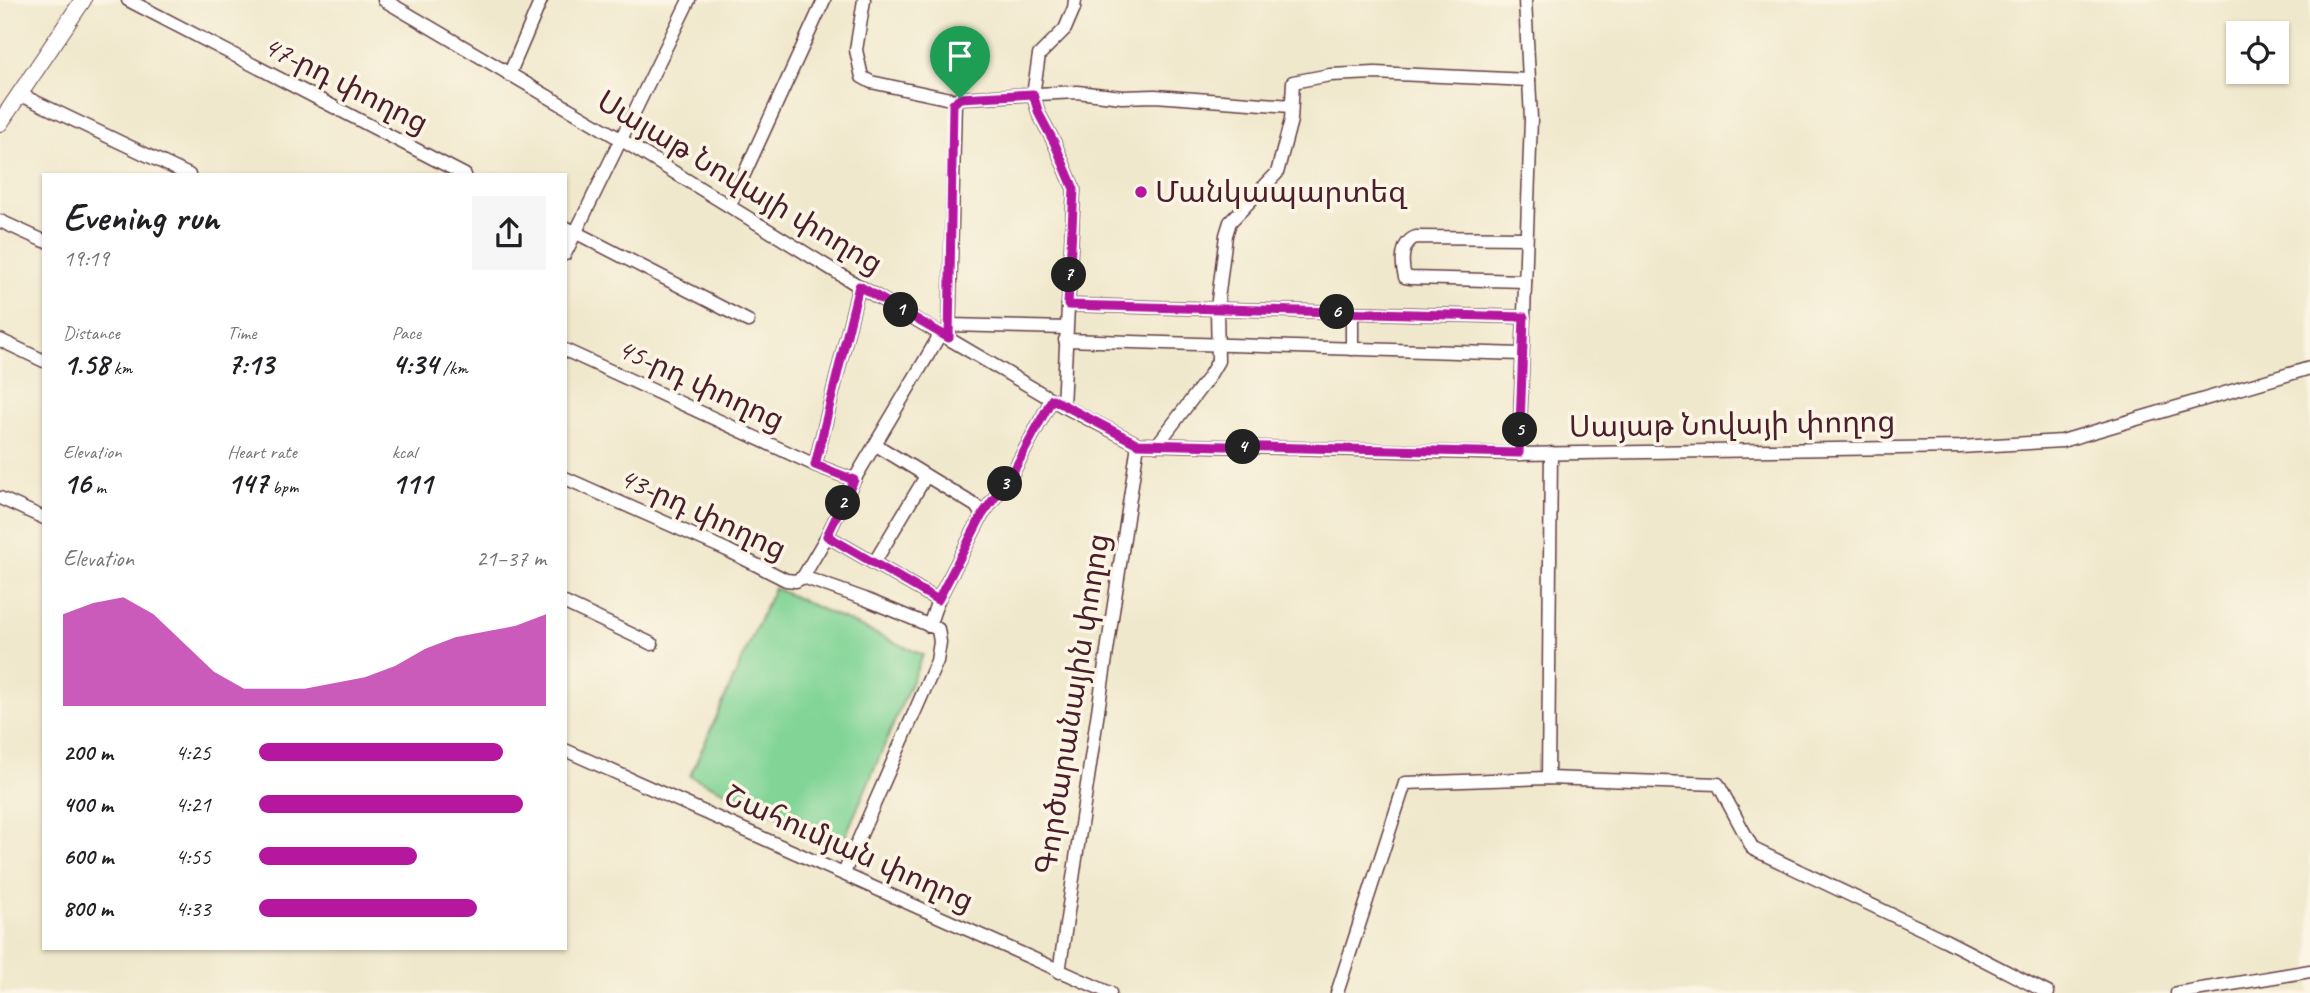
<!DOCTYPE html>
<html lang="en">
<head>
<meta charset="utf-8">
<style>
  body { margin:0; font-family:Caveat,"Noto Sans Armenian",sans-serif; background:#f6f6f6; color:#202124; height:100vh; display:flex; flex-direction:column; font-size:26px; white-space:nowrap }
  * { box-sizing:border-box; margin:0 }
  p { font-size:23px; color:#757577 }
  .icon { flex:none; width:38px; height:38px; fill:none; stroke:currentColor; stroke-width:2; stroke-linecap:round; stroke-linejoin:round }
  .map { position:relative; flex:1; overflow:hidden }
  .drawer { position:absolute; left:42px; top:173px; width:525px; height:777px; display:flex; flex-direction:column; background:#fff; border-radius:0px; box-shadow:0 2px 5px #0004 }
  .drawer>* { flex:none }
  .controls { position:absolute; left:2226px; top:21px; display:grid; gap:14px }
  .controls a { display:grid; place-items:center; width:63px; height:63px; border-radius:0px; background:#fff; box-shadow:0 2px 5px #0004; font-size:35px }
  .pin { position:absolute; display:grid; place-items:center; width:60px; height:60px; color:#fff; margin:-72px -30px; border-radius:50% 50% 50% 0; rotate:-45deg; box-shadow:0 0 7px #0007 }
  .pin .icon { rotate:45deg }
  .km { position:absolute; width:35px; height:35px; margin:-18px; border-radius:50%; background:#222; color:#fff; font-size:19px; line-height:35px; text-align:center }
  .round { display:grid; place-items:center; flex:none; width:74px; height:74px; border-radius:0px; background:#f6f6f6 }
  .head { display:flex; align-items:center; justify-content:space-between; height:119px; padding:0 21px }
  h1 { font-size:38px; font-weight:600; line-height:52px }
  .metrics { display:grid; grid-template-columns:repeat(3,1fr); gap:10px; height:119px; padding:7px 21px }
  .metrics div { display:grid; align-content:center }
  .metrics b { font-size:30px; font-weight:600 }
  .metrics small { font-size:19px; font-weight:400 }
  .metrics p { font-size:19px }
  .chart { height:196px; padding:14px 21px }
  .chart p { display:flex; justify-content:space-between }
  .chart svg { width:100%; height:126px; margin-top:7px; fill:#b5179e; opacity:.7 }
  ul { padding:0 21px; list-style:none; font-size:23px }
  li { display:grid; grid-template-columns:112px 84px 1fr; align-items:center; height:52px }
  li i { height:18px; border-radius:9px; background:#b5179e }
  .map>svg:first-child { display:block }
</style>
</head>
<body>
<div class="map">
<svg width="2310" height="993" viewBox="0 0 2310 993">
  <rect width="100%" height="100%" fill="#fcf5e5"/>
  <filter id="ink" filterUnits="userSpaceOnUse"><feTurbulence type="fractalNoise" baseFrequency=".0143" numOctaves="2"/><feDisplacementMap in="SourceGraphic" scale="14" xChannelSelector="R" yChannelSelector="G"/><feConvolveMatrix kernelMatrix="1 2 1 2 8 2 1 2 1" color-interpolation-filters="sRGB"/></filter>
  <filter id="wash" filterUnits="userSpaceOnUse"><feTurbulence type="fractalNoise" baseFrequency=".00686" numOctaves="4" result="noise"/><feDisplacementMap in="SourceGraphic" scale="28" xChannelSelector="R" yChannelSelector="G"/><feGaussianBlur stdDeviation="1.57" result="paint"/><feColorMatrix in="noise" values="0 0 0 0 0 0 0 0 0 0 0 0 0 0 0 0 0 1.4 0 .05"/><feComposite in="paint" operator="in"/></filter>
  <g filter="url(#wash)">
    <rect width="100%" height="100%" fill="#f0e8cc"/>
    <polygon fill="#81d496" stroke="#667a60" stroke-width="2" points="774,588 923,655 842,844 690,776"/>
  </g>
  <g filter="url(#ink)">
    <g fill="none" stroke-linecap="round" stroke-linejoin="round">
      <defs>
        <g id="street">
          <polyline points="128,0 465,175"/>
          <polyline points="384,0 620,139 859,286 1063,406 1138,444 1519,454 1960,447 2062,441 2310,368"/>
          <polyline points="864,0 856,50 862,77 871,82 955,100"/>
          <polyline points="509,75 541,0"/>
          <polyline points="19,94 189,175"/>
          <polyline points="730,205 824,0"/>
          <polyline points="0,221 44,241"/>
          <polyline points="565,227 748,321"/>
          <polyline points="565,254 689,0"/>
          <path d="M1525 281 1411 278 1405 277C1401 263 1401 242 1416 237L1526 238"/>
          <polyline points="1068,305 1524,317"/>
          <polyline points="950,325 1066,328"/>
          <polyline points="949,338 955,100 960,98 1077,92 1122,97 1155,96 1291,106"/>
          <polyline points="0,340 44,361"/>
          <polyline points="1065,340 1522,354"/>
          <polyline points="1352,349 1352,312"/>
          <polyline points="565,350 815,465 854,480"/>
          <polyline points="1063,406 1074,189 1054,142 1039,114 1033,95 1039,55 1065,29 1074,8 1075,0"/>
          <polyline points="876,445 976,506 982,515 938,600 929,626"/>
          <polyline points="1157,445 1208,378 1218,361 1217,308 1226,235 1230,222 1277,173 1291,120 1293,82 1330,75 1375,73 1529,80"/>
          <polyline points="1519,454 1531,119 1525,0"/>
          <polyline points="815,465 859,286"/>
          <polyline points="565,478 727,550 786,580 796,581 803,577 865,599 938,629 940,642 937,661 844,873"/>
          <polyline points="0,498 44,518"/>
          <polyline points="982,515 1012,474 1052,399"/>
          <polyline points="827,536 938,600"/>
          <polyline points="874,563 926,476"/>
          <polyline points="803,577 827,536 854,480 941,333"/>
          <polyline points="565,603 652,644"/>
          <polyline points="565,750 1110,993"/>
          <polyline points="1548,778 1551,453"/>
          <polyline points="1059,972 1138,444"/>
          <polyline points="1337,993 1405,783 1548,778 1718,784 1753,849 1945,940 2048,993"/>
          <polyline points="2177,993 2310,971"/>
        </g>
        <polyline id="secondary" points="0,123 83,0"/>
      </defs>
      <use href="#street" stroke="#633d43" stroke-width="15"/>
      <use href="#secondary" stroke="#633d43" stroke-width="18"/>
      <use href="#street" stroke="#fff" stroke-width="12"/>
      <use href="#secondary" stroke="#fff" stroke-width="16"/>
    </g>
  </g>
  <g fill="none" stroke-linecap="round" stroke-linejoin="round" filter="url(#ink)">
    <defs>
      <polygon id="route" points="1033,94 1039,114 1054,142 1074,189 1068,305 1524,317 1519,453 1138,444 1052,399 1012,474 982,515 938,600 827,536 854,480 815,465 859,286 949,338 953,104 960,98"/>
    </defs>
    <use href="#route" stroke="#fff" stroke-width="14"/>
    <use href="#route" stroke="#b5179e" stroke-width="9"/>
  </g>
  <circle fill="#b5179e" stroke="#fcf5e5" stroke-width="2.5" cx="1141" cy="192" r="7"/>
  <g text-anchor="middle" stroke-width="7" stroke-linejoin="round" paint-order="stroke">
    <g font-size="30" fill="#4a1f2b" stroke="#fcf5e5">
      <text transform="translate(346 84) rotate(27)" y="10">47-րդ փողոց</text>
      <text transform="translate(740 182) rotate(31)" y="10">Սայաթ Նովայի փողոց</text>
      <text transform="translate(701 384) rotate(25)" y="10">45-րդ փողոց</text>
      <text transform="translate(1732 424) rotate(-1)" y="10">Սայաթ Նովայի փողոց</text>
      <text transform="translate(703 513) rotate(25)" y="10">43-րդ փողոց</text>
      <text transform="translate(1072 704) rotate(-81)" y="10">Գործարանային փողոց</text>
      <text transform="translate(849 848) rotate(24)" y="10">Շահումյան փողոց</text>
    </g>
    <g font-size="30" fill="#4a1f2b" stroke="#fcf5e5" text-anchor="start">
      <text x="1155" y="202">Մանկապարտեզ</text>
    </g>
  </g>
</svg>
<div class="controls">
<a><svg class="icon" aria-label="locate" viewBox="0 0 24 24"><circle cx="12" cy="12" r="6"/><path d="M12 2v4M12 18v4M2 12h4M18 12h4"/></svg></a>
</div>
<div class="pin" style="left:960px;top:98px;background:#1e9e55"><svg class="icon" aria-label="arrive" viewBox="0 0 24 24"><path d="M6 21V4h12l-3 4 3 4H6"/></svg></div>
<b class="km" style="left:901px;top:310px">1</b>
<b class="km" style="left:843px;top:503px">2</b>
<b class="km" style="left:1005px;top:484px">3</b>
<b class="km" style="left:1243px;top:447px">4</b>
<b class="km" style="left:1520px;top:430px">5</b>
<b class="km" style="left:1337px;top:312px">6</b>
<b class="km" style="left:1069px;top:275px">7</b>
<section class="drawer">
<div class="head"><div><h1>Evening run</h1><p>19:19</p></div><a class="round"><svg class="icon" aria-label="share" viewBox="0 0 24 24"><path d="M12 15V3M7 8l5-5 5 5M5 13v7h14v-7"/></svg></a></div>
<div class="metrics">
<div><p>Distance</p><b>1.58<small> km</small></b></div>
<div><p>Time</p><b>7:13</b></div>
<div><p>Pace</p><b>4:34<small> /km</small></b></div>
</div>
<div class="metrics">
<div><p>Elevation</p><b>16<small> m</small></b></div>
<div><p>Heart rate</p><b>147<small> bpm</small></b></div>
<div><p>kcal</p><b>111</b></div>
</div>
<div class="chart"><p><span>Elevation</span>21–37 m</p>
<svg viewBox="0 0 160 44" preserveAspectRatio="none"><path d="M0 44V12L10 8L20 6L30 12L40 22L50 32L60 38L70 38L80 38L90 36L100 34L110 30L120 24L130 20L140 18L150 16L160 12V44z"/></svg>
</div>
<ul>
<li><b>200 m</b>4:25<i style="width:85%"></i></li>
<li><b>400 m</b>4:21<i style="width:92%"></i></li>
<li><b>600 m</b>4:55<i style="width:55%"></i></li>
<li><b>800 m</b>4:33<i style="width:76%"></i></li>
</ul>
</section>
</div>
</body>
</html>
